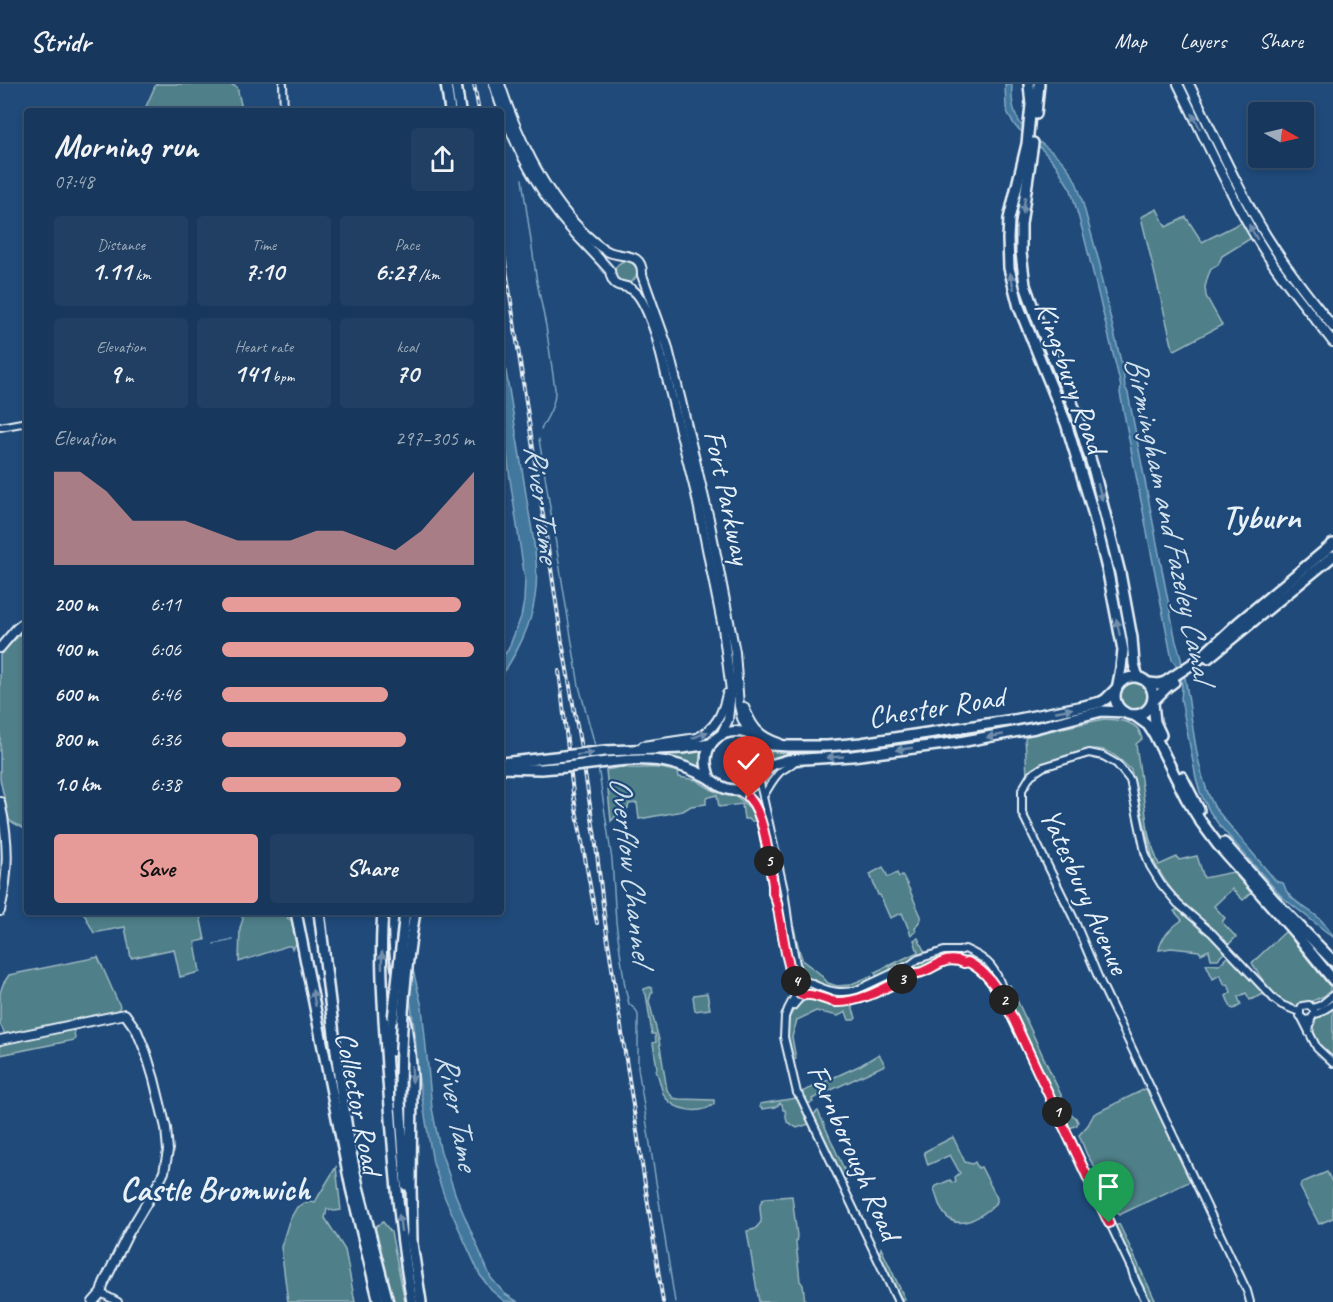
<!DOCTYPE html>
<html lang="en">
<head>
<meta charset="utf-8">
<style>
  body { margin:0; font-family:Caveat,sans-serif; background:#203f62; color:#f1f3f6; height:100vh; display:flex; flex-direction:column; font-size:22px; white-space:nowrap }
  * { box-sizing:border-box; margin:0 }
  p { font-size:20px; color:#9eacbb }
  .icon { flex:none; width:33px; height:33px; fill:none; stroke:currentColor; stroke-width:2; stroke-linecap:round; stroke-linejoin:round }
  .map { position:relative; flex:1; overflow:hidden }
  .sheet { position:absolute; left:24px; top:24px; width:480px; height:807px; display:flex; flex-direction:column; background:#17385c; border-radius:6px; box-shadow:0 3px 9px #0003,0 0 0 2px #365272 }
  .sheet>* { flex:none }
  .needle { width:39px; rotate:98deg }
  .controls { position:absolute; left:1248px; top:18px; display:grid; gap:12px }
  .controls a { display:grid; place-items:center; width:66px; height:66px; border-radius:6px; background:#17385c; box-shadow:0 3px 9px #0003,0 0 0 2px #365272; font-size:30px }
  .pin { position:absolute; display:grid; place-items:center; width:51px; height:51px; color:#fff; margin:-62px -26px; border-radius:50% 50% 50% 0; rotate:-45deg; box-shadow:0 0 6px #0007 }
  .pin .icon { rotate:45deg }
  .km { position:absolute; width:30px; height:30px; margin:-15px; border-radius:50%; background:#222; color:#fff; font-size:16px; line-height:30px; text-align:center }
  .round { display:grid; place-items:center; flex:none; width:63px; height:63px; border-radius:6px; background:#203f62 }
  .overview { display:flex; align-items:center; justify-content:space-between; height:102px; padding:0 30px }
  h1 { font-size:33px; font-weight:800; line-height:45px }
  .figures { display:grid; grid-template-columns:repeat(3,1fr); gap:9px; height:102px; padding:6px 30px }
  .figures div { display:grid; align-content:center; border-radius:6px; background:#203f62; text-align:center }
  .figures b { font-size:26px; font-weight:800 }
  .figures small { font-size:16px; font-weight:400 }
  .figures p { font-size:16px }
  .chart { height:168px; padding:12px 30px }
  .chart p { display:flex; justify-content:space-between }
  .chart svg { width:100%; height:108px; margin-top:6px; fill:#e69b98; opacity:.7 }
  .action { display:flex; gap:12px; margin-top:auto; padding:12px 30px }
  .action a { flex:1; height:69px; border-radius:6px; background:#e69b98; color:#111; font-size:24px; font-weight:800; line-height:69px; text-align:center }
  .action a+a { background:#203f62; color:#f1f3f6 }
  ul { padding:0 30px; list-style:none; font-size:20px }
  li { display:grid; grid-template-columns:96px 72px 1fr; align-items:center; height:45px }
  li i { height:15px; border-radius:8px; background:#e69b98 }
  header { display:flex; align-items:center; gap:36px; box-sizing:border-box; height:84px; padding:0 30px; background:#17385c; border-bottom:2px solid #365272 }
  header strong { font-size:28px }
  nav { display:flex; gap:33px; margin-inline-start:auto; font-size:21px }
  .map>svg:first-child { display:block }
</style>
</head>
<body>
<header>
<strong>Stridr</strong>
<nav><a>Map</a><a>Layers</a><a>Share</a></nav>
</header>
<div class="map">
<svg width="1333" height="1218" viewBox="0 0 1333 1218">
  <rect width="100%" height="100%" fill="#1f4a7a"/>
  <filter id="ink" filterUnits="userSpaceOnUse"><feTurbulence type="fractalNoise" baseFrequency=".0167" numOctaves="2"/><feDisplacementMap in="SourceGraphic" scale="12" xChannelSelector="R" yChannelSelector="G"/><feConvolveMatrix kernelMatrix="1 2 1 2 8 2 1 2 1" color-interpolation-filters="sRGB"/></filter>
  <g filter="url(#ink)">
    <g fill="#507f89" stroke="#9cb8c0" stroke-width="1.5">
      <polygon points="156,0 229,0 237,3 242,25 249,27 144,27"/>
      <polygon points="1157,125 1166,143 1186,133 1202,158 1244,137 1253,153 1222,172 1218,181 1211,185 1208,192 1205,203 1206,212 1222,241 1175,266 1173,265 1141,133"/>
      <path d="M1014 131 1020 138 1018 167 1048 272 1058 296V300L1057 303 1054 302C1038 261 1016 217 1012 173 1011 159 1012 145 1014 131Z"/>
      <circle cx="626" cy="188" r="11"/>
      <polygon points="1067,320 1077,341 1115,477 1131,572 1129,590 1125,591 1122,590 1124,570 1065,324 1066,321"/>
      <path d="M27 544V747C22 742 15 741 9 736L0 695V570Z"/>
      <circle cx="1133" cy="612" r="15"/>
      <polygon points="1109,617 1113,626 983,649 962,652 961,651 966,647"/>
      <path d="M1104 635C1115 636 1130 636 1138 645 1140 648 1141 652 1142 655L1136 660 1149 753 1159 781 1177 773 1179 776 1197 772 1204 794 1233 788 1251 809 1243 816 1232 805 1214 822 1225 834 1222 838 1236 853 1229 860 1224 858C1197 833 1168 809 1153 775L1131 686C1122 677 1110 665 1096 665 1091 665 1086 667 1082 668 1061 672 1043 677 1027 692L1025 652Z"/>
      <polygon points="945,651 946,657 830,671 792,670 771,676 767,662"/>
      <polygon points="701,665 703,686 683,678 668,675 607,676 607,671 671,670"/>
      <path d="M622 683C636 686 644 683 658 684 665 684 671 687 678 688L679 693 696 696 714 707 737 713 751 725 756 737H751L749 735H744L742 720 719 723 717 711 706 714V720L691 722 683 727 639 735 637 719 629 720 628 724 620 728 611 737 606 686Z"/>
      <polygon points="772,767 783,809 782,811 791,862 801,895 797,897 790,879 771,779 771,768"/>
      <path d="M883 783 888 793 897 789 899 793 902 791C910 804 914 818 921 832V835L915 844 916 848 911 851 902 829 890 834 880 811H878L870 790Z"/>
      <path d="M1179 825 1183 828V830L1206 850 1207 849 1225 866V868L1218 875H1211L1209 866 1201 870 1199 867 1171 864 1159 866C1161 853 1171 844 1182 836L1174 827Z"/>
      <polygon points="83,828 212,828 200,831 205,856 195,858 200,888 180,893 174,865 131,874 125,843 94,849"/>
      <polygon points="239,828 293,828 295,836 289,832 287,835 288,834 294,839 297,859 292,865 291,862 287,862 239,878 240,844 243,835"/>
      <polygon points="791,844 794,844 799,866 803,877 819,889 828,899 837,902 849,901 871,892 873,896 854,905 835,906 806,894 799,884"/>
      <path d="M1286 847 1330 902V907L1324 912 1296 924C1276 917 1262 897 1252 879Z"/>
      <polygon points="918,854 925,869 924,871 899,884 897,880 890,883 891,888 877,894 875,888 918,868 914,856"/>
      <polygon points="955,869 954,876 929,883 862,913 835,916 814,909 815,903 846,910 921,876 943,870"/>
      <polygon points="1228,872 1231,872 1250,894 1263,907 1264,910 1250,916 1246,909 1238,913 1241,921 1234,925 1231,924 1226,912 1231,908 1228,900 1225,901 1220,891 1213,895 1206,880 1219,881"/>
      <polygon points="98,873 117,916 120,922 119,925 110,929 5,950 0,940 0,909 3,900 9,891"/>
      <polygon points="1010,901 1069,1028 1076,1034 1078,1038 1077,1041 1068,1045 1066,1043 1044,994 1012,927 1005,906 1005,903"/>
      <path d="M650 903 652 904 653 908 651 910 649 917 659 956 667 1006 673 1014 679 1015 714 1016V1020C701 1031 675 1027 665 1013 661 1007 660 995 656 987L657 984 653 959 656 958 655 950H652L646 910 644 909V905Z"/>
      <polygon points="707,909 710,925 695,927 693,913 694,911"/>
      <path d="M808 915H816L834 920H851L856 934 854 936H849L846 928 838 932 816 927 797 936 792 953 796 975 792 976C783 952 782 928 808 915Z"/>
      <path d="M1333 923V975C1324 965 1303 949 1316 934 1320 929 1328 926 1333 923Z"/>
      <polygon points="70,945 74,947 75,954 74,956 0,971 0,959"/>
      <polygon points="879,970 885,981 812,1015 813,1018 807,1020 802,1008 861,981"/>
      <polygon points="1147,1004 1191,1097 1119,1131 1110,1116 1103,1096 1087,1071 1079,1051 1088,1041 1094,1030"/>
      <polygon points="796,1014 800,1017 809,1040 797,1044 787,1038 785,1026 783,1026 782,1020 780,1019 776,1023 762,1025 760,1023 760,1020"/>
      <polygon points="818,1027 848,1094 845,1096 840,1092 841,1090 826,1058 823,1056 813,1031"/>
      <path d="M953 1053 965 1078 972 1080 975 1078 978 1084 981 1083 997 1114V1118C984 1131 957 1151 943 1128 938 1121 937 1112 934 1105L936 1102 950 1096 953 1099 956 1098 955 1093 960 1089 950 1071 928 1081 924 1068Z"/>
      <polygon points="336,1083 341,1126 334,1127 327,1125 325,1134 345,1166 355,1218 288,1218 281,1163 289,1137 297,1123 309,1117 315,1118"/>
      <polygon points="1327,1088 1333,1100 1333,1134 1319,1140 1300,1103 1301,1099"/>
      <path d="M792 1112 797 1152 796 1159 800 1197 803 1201 805 1218H759L747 1147 755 1145 761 1138C762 1129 756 1119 765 1114Z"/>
      <polygon points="383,1138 391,1148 405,1218 393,1218 375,1147 376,1142"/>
      <polygon points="1119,1140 1120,1142 1156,1218 1148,1218 1141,1202 1137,1190 1129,1177 1114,1143"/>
      <polygon points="881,1164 905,1215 902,1215 894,1205 894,1203 879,1171"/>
    </g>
    <g fill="#42789e" stroke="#84a8c2" stroke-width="1.5">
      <path d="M1005 0H1012C1008 57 1050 52 1073 92 1079 102 1082 116 1085 127 1090 146 1096 166 1101 185L1100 190 1123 286 1125 303 1128 309 1176 558C1181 570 1182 582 1185 594 1193 635 1195 688 1215 724L1275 796 1278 798 1283 799C1285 802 1285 805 1287 808 1294 820 1312 826 1321 836 1326 841 1327 845 1333 851V853L1282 813 1219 741 1210 728 1200 708 1196 694 1181 615C1183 600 1182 587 1172 576L1120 309 1121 304 1119 294 1084 152 1071 106 1056 81 1038 61 1016 43 1010 34 1006 24Z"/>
      <path d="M501 258C510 311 519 364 527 417 532 449 540 481 535 513 531 543 517 568 501 593V574L508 566 521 533 524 517 525 495 510 395 501 317Z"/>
      <polygon points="410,828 418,828 413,864 413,886 422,923 432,1024 440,1065 456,1112 491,1194 505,1210 518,1218 504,1217 491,1206 480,1191 445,1114 433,1079 418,990 415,949 405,881 407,854"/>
    </g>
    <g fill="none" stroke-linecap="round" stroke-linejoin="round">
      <g stroke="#84a8c2" stroke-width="1.5">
        <path d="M522 95 537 198 546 242 555 305C556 320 548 332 541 345"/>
        <polyline points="539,355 579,602 596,665"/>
        <polyline points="598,682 612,776 616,838 625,903 629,920 636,926 638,931 638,984 675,1218"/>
        <polyline points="214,860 233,856"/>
      </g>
      <defs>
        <g id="minor">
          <polyline points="283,0 284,27"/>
          <polyline points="0,343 27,338"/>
          <polyline points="759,695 784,806 789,843 796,880 803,897"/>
          <path d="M738 707 754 718 761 736 773 801C773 810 776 816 778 824 783 851 787 877 798 902"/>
          <path d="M764 711C769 703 774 693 781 687 787 683 792 681 797 675"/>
          <polyline points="803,897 799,899 798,906 788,925 785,933 784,953 797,1009 801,1014 898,1218"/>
          <path d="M803 897C809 897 812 900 817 902 831 908 842 910 857 906L910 881 918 875 944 867H959L965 865C971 868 978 871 983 875 996 883 1001 900 1006 915"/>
          <path d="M810 910C826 917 842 920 860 915L913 890C916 889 919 889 922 888 938 882 946 871 964 879L968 878C989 889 996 905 1008 924L1132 1186C1134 1197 1142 1208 1146 1218"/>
          <polyline points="793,922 802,911"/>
          <polyline points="1313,924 1321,921 1333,911"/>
          <polyline points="1314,930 1319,929 1333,920"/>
          <polyline points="1302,934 1317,964 1333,979"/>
          <polyline points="1309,949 1311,935 1314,930 1314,926 1309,921 1302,922 1300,926 1300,932 1305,936 1311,935"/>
          <polyline points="101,1209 118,1218"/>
          <polyline points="1250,1218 1247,1207 1099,895 1073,833 1022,729 1022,706 1031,691 1043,683 1089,669 1103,672 1117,680 1130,696 1145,768 1150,782 1161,800 1178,820 1212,849 1275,916 1282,921 1299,928"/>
        </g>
        <g id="major">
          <path d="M494 0C508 47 530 93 560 132 576 152 594 168 610 187 613 208 625 198 634 207 644 215 652 239 656 251L696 410 723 544 731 607 728 636 721 651"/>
          <path d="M500 0C516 50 543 107 580 145 588 153 598 163 609 168 624 174 643 168 642 191L667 261 681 317 709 435 735 568 739 622 742 634 749 649"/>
          <path d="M1178 0C1204 52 1227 105 1257 155 1279 192 1307 224 1333 258"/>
          <path d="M1189 0C1214 51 1237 104 1267 153 1287 185 1310 214 1333 243"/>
          <polyline points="0,564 17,544 27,536"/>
          <path d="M744 623C752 643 758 652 779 659"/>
          <path d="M643 662 697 654C716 645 723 629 727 610"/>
          <path d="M0 718C9 758 9 787 0 827"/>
          <polyline points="0,956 125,930 137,947 146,969 154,995 166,1044 168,1067 164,1088 159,1098 128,1150 104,1199 101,1209 93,1218"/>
        </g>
        <g id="highway">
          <polyline points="446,0 450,27"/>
          <polyline points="456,0 460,27"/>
          <polyline points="1029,0 1031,21 1027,60 1009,135 1008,155 1009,184 1019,223 1066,339 1093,428 1108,489 1123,566 1121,584 1118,600"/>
          <polyline points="1036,30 1039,0"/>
          <polyline points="1033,59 1021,140 1021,169 1025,201 1039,240 1075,326 1094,387 1120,489 1132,554 1134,580 1137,590 1140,594"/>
          <polyline points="1208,574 1333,472"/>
          <circle cx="1134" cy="612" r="19"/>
          <polyline points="1149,599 1159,600 1165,598 1198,576 1238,539 1333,460"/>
          <polyline points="1154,616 1166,604 1174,598"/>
          <polyline points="1153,619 1155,638 1161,651"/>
          <polyline points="1134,631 1148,641 1154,650 1186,714 1201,738 1218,761 1295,849 1333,896"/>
          <polyline points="757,656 771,661 789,662 827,662 861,659 1014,636 1084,622 1101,618 1106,615 1116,605"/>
          <polyline points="605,667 682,664 711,660"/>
          <path d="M607 678C628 676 650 674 671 679 683 682 695 687 705 692 711 695 715 699 720 702 733 709 748 707 758 696 763 690 766 683 765 675 763 637 706 639 706 677 706 683 708 689 710 695"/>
          <polyline points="501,679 564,672"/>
          <polyline points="501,684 541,685 566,683"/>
          <polyline points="764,686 774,680 788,676 852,672 960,658 1035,644 1102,627 1124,628"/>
          <polyline points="1182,693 1199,726"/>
          <polyline points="1224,759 1276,818 1333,877"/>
          <polyline points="296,828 351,1104 379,1218"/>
          <polyline points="319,828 340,999 350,1064 358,1103 388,1218"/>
          <path d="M383 828C379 879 384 931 387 983 393 1061 398 1140 412 1218"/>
          <path d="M394 828C393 847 394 866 397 885"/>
          <polyline points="405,934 410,970 412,994 411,1101 412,1159"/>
          <polyline points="392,967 393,935"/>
          <polyline points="400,1017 406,1101"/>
          <polyline points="411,1153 421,1218"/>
        </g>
      </defs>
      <use href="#minor" stroke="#e8f1f8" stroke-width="10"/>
      <use href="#major" stroke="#e8f1f8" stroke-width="12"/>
      <use href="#highway" stroke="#e8f1f8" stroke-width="14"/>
      <use href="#minor" stroke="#1f4a7a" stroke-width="6"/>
      <use href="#major" stroke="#1f4a7a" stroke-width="8"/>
      <use href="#highway" stroke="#1f4a7a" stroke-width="9"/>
      <defs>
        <g id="rail">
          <polyline points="474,0 479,27"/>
          <polyline points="501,151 562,558 581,664 595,753 605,838 663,1218"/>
          <polyline points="559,587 573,709 597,839"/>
        </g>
      </defs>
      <use href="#rail" stroke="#e8f1f8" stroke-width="4"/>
      <use href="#rail" stroke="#1f4a7a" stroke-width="1.5" stroke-dasharray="4.5" stroke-linecap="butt"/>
      <defs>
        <g id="highway-bridge">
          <polyline points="564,672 605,667"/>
          <polyline points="566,683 607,678"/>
          <polyline points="393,935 405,828"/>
          <path d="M400 1017C400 953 404 890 415 828"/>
        </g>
      </defs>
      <use href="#highway-bridge" stroke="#e8f1f8" stroke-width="14" stroke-linecap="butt"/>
      <use href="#highway-bridge" stroke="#1f4a7a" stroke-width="9"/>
    </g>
    <defs><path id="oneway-solid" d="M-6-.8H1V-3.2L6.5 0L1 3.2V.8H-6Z" transform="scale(1.5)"/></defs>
    <g fill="#6f8dac">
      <use href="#oneway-solid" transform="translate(1196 37) rotate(-117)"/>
      <use href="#oneway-solid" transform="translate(1024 121) rotate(98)"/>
      <use href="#oneway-solid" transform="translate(1253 148) rotate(-119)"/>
      <use href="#oneway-solid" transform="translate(1012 197) rotate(-103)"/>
      <use href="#oneway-solid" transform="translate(1100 408) rotate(75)"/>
      <use href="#oneway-solid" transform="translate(1118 543) rotate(-102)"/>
      <use href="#oneway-solid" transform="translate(1064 626) rotate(-11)"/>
      <use href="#oneway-solid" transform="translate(700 651) rotate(-23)"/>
      <use href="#oneway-solid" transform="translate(995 652) rotate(170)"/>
      <use href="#oneway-solid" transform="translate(904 665) rotate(172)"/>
      <use href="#oneway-solid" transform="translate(585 670) rotate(-7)"/>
      <use href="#oneway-solid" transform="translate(835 673) rotate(177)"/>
      <use href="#oneway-solid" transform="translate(382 876) rotate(-89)"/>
      <use href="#oneway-solid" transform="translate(314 914) rotate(-101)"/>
      <use href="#oneway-solid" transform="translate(412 990) rotate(88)"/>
      <use href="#oneway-solid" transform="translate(400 1139) rotate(-97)"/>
    </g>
  </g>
  <g fill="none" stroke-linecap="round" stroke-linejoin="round" filter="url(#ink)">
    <defs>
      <path id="route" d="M749 714C765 730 769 778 773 801V809L777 819 786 869 790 885 800 910 804 911C815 909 825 917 836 918 862 919 890 901 913 890 916 889 919 889 922 888 938 882 946 871 964 879L968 878C988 888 997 905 1008 924L1109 1139"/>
    </defs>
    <use href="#route" stroke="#fff" stroke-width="12"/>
    <use href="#route" stroke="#e11d48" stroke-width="8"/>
  </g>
  <g text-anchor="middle" stroke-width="4.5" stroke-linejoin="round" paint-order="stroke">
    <g font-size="30" fill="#e8f1f8" stroke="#1f4a7a">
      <text transform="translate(1071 293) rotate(70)" y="10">Kingsbury Road</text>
      <text transform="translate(728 413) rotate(78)" y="10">Fort Parkway</text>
      <text transform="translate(936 623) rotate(-9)" y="10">Chester Road</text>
      <text transform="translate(1085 807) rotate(66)" y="10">Yatesbury Avenue</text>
      <text transform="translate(359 1019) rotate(79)" y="10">Collector Road</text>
      <text transform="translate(854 1068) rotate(66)" y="10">Farnborough Road</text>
    </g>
    <g font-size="32" font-style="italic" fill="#cfdfea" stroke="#1f4a7a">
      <text transform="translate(543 419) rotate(83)" y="11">River Tame</text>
      <text transform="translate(1170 434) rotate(78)" y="11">Birmingham and Fazeley Canal</text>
      <text transform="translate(632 785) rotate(83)" y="11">Overflow Channel</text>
      <text transform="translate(458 1027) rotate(79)" y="11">River Tame</text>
    </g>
    <g font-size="33" font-weight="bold" fill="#e8f1f8" stroke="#1f4a7a">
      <text x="1261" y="444">Tyburn</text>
      <text x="215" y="1116">Castle Bromwich</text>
    </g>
  </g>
</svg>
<div class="controls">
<a><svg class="needle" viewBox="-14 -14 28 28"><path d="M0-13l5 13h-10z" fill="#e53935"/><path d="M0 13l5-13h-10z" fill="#9eacbb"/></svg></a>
</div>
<div class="pin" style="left:1109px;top:1139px;background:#1e9e55"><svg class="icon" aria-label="arrive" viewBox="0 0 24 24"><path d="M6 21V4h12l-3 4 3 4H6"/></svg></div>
<div class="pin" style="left:749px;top:714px;background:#d93025"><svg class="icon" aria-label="check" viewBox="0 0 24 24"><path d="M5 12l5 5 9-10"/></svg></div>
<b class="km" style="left:1057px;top:1028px">1</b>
<b class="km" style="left:1004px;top:916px">2</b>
<b class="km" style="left:902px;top:895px">3</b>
<b class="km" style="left:796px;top:897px">4</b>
<b class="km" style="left:769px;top:777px">5</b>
<section class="sheet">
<div class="overview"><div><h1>Morning run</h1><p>07:48</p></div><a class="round"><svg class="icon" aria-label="share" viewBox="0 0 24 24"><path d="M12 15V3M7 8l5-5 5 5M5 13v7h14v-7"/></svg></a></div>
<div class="figures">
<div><p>Distance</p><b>1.11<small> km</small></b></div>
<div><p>Time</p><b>7:10</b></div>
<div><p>Pace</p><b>6:27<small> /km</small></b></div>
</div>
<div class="figures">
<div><p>Elevation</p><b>9<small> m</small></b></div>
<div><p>Heart rate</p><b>141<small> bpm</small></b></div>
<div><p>kcal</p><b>70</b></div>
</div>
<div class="chart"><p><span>Elevation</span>297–305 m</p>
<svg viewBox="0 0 160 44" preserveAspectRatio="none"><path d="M0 44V6L10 6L20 14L30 26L40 26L50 26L60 30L70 34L80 34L90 34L100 30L110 30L120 34L130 38L140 30L150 18L160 6V44z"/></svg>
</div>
<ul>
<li><b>200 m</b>6:11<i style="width:95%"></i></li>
<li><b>400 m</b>6:06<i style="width:100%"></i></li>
<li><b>600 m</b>6:46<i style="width:66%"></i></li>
<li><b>800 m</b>6:36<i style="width:73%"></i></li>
<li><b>1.0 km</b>6:38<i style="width:71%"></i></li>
</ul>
<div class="action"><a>Save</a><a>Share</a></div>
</section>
</div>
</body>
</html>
